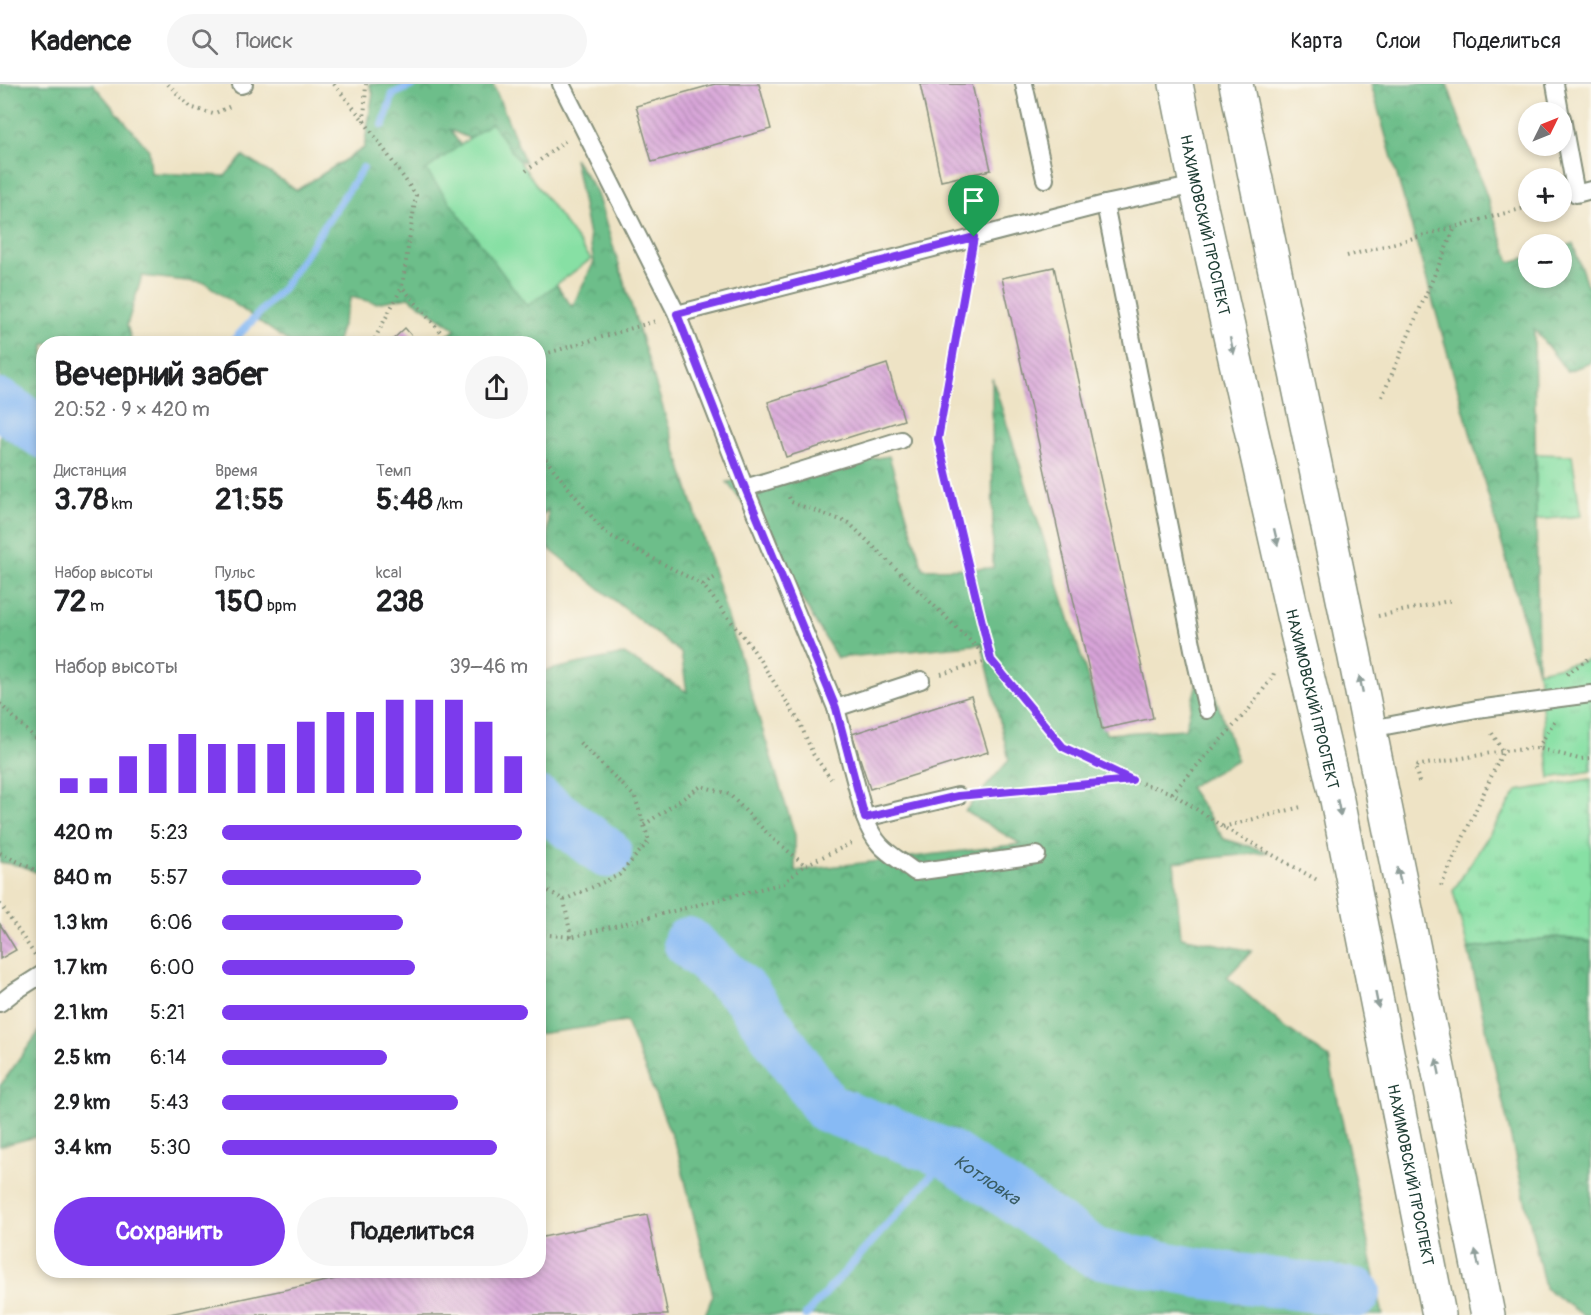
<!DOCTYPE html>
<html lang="ru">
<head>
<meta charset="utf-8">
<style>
  body { margin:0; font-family:Pangolin,sans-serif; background:#f6f6f6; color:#202124; height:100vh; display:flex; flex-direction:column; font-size:22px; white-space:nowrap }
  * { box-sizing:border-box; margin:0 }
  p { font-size:20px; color:#757577 }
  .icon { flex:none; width:33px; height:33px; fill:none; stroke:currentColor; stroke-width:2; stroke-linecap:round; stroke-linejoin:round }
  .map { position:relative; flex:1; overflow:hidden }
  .details { position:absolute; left:36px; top:252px; width:510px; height:942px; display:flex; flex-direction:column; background:#fff; border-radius:24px; box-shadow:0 3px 9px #0003 }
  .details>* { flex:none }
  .needle { width:39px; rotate:47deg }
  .controls { position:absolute; left:1518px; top:18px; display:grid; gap:12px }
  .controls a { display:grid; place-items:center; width:54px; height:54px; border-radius:50%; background:#fff; box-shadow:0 3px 9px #0003; font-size:30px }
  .pin { position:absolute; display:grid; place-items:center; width:51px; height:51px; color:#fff; margin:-62px -26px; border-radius:50% 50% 50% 0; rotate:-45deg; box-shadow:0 0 6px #0007 }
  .pin .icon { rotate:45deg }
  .round { display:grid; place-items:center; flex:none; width:63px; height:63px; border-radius:32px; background:#f6f6f6 }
  .headline { display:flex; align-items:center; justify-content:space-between; height:102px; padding:0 18px }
  h1 { font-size:33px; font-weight:700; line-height:45px }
  .metrics { display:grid; grid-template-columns:repeat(3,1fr); gap:9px; height:102px; padding:6px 18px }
  .metrics div { display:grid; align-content:center }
  .metrics b { font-size:30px; font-weight:700 }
  .metrics small { font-size:16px; font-weight:400 }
  .metrics p { font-size:16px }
  .chart { height:168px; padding:12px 18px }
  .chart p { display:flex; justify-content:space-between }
  .chart svg { width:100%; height:108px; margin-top:6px; stroke:#7c3aed; stroke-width:6 }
  .primary-button { display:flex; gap:12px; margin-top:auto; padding:12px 18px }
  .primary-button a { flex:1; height:69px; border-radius:36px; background:#7c3aed; color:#fff; font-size:24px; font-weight:700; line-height:69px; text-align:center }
  .primary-button a+a { background:#f6f6f6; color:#202124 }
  ul { padding:0 18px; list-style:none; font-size:20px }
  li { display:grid; grid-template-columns:96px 72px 1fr; align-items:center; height:45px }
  li i { height:15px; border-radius:8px; background:#7c3aed }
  header { display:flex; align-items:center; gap:36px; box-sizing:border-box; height:84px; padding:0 30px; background:#fff; border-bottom:2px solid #e0e0e0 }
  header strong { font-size:28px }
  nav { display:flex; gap:33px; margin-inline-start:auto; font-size:21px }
  .search { width:420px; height:54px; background:#f6f6f6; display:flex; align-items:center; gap:15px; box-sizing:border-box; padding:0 21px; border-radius:33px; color:#757577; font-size:22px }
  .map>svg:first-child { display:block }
</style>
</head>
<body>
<header>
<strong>Kadence</strong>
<div class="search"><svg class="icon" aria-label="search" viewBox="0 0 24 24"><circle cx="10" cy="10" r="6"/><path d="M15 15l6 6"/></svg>Поиск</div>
<nav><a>Карта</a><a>Слои</a><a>Поделиться</a></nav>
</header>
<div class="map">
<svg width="1591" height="1231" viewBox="0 0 1591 1231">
  <defs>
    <pattern id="grass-tufts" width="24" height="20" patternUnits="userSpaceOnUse" patternTransform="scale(1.5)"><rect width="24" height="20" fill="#87e0a4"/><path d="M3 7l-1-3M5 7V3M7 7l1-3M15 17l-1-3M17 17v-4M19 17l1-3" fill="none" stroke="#74c18e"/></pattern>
    <pattern id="forest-crowns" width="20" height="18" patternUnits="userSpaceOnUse" patternTransform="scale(1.5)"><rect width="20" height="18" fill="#6dbe8a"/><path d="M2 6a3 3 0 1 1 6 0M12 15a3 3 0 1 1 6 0" fill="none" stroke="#599c72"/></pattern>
    <pattern id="building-back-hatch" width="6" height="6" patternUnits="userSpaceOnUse" patternTransform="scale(1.5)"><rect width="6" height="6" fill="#d7a3d8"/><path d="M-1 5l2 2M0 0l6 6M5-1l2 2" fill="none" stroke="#ae86b0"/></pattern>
  </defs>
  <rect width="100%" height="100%" fill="#fbf7ec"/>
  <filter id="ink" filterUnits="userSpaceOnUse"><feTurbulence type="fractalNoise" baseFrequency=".0167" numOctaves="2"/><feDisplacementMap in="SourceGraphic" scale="12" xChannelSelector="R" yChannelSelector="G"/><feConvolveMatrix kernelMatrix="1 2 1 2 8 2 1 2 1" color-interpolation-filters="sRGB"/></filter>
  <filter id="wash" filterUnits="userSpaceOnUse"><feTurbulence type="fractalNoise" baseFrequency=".008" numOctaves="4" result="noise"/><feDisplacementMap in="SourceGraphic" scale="24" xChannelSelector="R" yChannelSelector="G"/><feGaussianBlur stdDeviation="1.35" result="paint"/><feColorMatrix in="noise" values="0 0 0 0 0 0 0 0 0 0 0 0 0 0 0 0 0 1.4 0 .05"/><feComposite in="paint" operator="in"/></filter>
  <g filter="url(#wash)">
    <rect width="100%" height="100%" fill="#eee3c5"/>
    <g fill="url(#grass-tufts)" stroke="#538e6c" stroke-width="1.5">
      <polygon points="1536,370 1572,371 1581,432 1535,436"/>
      <polygon points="1591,576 1591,687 1550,694 1538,587"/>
      <polygon points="1591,695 1591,858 1556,853 1468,865 1453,807 1517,707"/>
    </g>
    <g fill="url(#forest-crowns)" stroke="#467e5f" stroke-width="1.5">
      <polygon points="0,0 93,0 149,66 151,89 225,92 243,72 297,106 364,64 373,9 369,0 493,0 525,78 450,46 572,223 594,178 574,74 596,107 795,751 795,787 1021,760 965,727 1009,676 982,560 837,574 794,502 779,467 727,398 889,372 923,485 993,484 992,294 1106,650 1185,645 1203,576 1237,676 1189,703 1224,755 1269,768 1174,778 1181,853 1252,867 1227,893 1281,940 1329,974 1383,1231 705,1231 713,1211 678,1068 626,938 538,950 539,588 624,570 687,608 681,569 548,464 548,425 539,435 538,260 438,259 456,245 408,213 376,219 351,213 336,259 290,259 205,199 142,192 127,241 132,259 44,260 43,791 22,782 0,778"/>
      <polygon points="1371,0 1447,0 1510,178 1528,173 1528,194 1562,194 1562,163 1573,160 1587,201 1591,201 1591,279 1567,287 1534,245 1538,587"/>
      <polygon points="1556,853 1591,858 1591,1231 1583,1231 1545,1204 1468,865"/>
      <polygon points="43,942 43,1051 0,1062 0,1002"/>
    </g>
    <polygon fill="#87e0a4" stroke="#538e6c" stroke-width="1.5" points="491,39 591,175 527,222 426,86"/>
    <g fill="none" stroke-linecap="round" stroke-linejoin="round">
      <g stroke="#87baf4" stroke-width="8">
        <polyline points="383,41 393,10 415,0"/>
        <polyline points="230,260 283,204 363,84"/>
        <polyline points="806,1231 950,1071"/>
      </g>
      <g stroke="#87baf4" stroke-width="50">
        <polyline points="0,320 44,350"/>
        <polyline points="538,717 607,769"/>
        <path id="s1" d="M688 858 746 910 827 1024 950 1071 1096 1169 1199 1189 1356 1209"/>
      </g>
    </g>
    <g id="blocks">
      <g fill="url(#building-back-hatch)">
        <polygon points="715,0 759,0 771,45 652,78 636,22"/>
        <polygon points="920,0 972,0 991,86 941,97"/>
        <polygon points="1054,183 1153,634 1102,645 1002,194"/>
        <polygon points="405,244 419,260 388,260"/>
        <polygon points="887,280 904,336 786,373 768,318"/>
        <polygon points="971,612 988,668 870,705 852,650"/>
        <polygon points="0,840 16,866 0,875"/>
        <polygon points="647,1131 668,1231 165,1231 378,1186 538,1186 538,1154"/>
      </g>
    </g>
  </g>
  <g filter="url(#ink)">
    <use href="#blocks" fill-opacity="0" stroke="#86907c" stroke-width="1.5"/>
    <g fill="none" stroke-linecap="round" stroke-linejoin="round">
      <defs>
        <g id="lane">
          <path d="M561 0 677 230 745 404 836 624 865 734C876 765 890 769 915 788L1037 771"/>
          <polyline points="1024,0 1045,95"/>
          <polyline points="1555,0 1560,28"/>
          <polyline points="241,1 244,0"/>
          <polyline points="1562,34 1576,110 1591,106"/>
          <polyline points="1105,120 1193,565 1207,626"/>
          <polyline points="677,230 1105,120 1196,101"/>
          <polyline points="745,404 901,356"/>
          <polyline points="836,624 921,596"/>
          <polyline points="1370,645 1477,625 1591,610"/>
          <polyline points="865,734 958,712"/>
          <polyline points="0,919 14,908 44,889"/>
        </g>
        <g id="secondary">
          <path id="s2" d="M1176 0 1196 101 1297 549 1337 716 1439 1231"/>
          <polyline points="1236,0 1348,539 1488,1231"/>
        </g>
      </defs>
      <use href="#lane" stroke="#86907c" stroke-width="20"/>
      <use href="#secondary" stroke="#86907c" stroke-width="36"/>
      <g stroke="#86907c" stroke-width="4" stroke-dasharray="1.5 4.5" stroke-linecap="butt">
        <polyline points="168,0 190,23 213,30 233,21"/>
        <polyline points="334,0 364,37 416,111 402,203 451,260"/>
        <polyline points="364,37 366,0"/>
        <polyline points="526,87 565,57"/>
        <polyline points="1347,172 1528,123"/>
        <polyline points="969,178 938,355 991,576"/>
        <polyline points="372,260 402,203"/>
        <polyline points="538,272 656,237"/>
        <polyline points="1382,313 1455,143"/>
        <polyline points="538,366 605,449 703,501 752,564 799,637 813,670 831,695"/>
        <polyline points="789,413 791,418 849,439 989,575"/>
        <polyline points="703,501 717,492"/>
        <polyline points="1378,532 1453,516"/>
        <polyline points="941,590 991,576 1063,663 1132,696 1172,709 1223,743 1319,797"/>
        <polyline points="1567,590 1591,573"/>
        <polyline points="0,620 44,663"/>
        <polyline points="1538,664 1555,636"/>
        <polyline points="1419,698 1415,682 1503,667 1538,664 1579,675 1591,674"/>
        <polyline points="1172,709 1250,624 1273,592 1274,589"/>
        <polyline points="978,710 1132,696"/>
        <polyline points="644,741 701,702 729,710 771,753 805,781"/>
        <polyline points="1223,743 1301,723"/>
        <polyline points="0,769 44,790"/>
        <polyline points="538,801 564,816 571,853"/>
        <polyline points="1441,802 1503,667 1490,646"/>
        <polyline points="564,816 619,791 649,757 635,713 579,658"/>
        <polyline points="0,820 35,871"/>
        <polyline points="538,850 571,853 784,799 805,781 852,759"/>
      </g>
      <use href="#lane" stroke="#fff" stroke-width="16"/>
      <use href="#secondary" stroke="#fff" stroke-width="33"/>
    </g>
    <defs><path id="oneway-solid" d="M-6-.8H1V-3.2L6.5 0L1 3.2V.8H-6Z" transform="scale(1.5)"/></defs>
    <g fill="#8f9e9a">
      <use href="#oneway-solid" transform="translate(1232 262) rotate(77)"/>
      <use href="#oneway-solid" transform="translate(1276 453) rotate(77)"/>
      <use href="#oneway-solid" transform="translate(1361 600) rotate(-102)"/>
      <use href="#oneway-solid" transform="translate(1339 724) rotate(79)"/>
      <use href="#oneway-solid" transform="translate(1399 792) rotate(-102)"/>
      <use href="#oneway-solid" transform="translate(1377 916) rotate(79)"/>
      <use href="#oneway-solid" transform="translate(1438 983) rotate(-102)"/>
      <use href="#oneway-solid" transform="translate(1477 1174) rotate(-102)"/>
    </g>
  </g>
  <g fill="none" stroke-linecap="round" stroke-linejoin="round" filter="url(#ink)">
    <defs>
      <polygon id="route" points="974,153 938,355 991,576 1063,663 1132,696 958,712 865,734 836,624 745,404 677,230"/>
    </defs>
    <use href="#route" stroke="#fff" stroke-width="12"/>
    <use href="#route" stroke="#7c3aed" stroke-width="8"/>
  </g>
  <g text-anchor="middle" stroke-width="4.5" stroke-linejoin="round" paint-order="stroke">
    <g font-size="16" fill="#1f3d34" stroke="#fbf7ec">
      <text dy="6" stroke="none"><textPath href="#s2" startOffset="144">НАХИМОВСКИЙ ПРОСПЕКТ</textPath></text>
      <text dy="6" stroke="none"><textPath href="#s2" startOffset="630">НАХИМОВСКИЙ ПРОСПЕКТ</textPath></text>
      <text dy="6" stroke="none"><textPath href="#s2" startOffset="1116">НАХИМОВСКИЙ ПРОСПЕКТ</textPath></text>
    </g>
    <g font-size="18" font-style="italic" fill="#395c64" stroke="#fbf7ec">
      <text dy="6" stroke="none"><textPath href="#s1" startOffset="394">Котловка</textPath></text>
    </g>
  </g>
</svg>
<div class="controls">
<a><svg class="needle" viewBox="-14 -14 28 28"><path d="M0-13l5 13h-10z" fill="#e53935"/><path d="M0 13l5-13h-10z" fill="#757577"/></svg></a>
<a>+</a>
<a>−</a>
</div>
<div class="pin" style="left:974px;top:153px;background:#1e9e55"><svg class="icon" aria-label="arrive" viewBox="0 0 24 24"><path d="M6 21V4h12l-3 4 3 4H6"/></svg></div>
<section class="details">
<div class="headline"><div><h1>Вечерний забег</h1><p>20:52 · 9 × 420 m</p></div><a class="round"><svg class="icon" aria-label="share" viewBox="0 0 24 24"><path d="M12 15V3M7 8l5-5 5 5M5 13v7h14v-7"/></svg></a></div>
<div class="metrics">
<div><p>Дистанция</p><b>3.78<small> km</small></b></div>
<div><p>Время</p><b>21:55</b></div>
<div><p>Темп</p><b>5:48<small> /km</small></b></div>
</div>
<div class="metrics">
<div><p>Набор высоты</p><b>72<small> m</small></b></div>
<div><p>Пульс</p><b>150<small> bpm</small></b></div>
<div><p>kcal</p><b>238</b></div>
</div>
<div class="chart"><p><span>Набор высоты</span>39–46 m</p>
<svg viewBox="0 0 160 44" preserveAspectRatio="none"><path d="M5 44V38M15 44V38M25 44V29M35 44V24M45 44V20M55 44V24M65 44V24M75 44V24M85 44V15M95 44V11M105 44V11M115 44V6M125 44V6M135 44V6M145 44V15M155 44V29"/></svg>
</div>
<ul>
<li><b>420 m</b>5:23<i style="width:98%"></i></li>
<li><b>840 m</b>5:57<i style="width:65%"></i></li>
<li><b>1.3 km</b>6:06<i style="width:59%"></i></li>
<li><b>1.7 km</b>6:00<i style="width:63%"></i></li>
<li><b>2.1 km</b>5:21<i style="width:100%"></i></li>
<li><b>2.5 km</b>6:14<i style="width:54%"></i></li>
<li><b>2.9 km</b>5:43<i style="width:77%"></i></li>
<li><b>3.4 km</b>5:30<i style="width:90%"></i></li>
</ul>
<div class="primary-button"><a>Сохранить</a><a>Поделиться</a></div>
</section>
</div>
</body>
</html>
